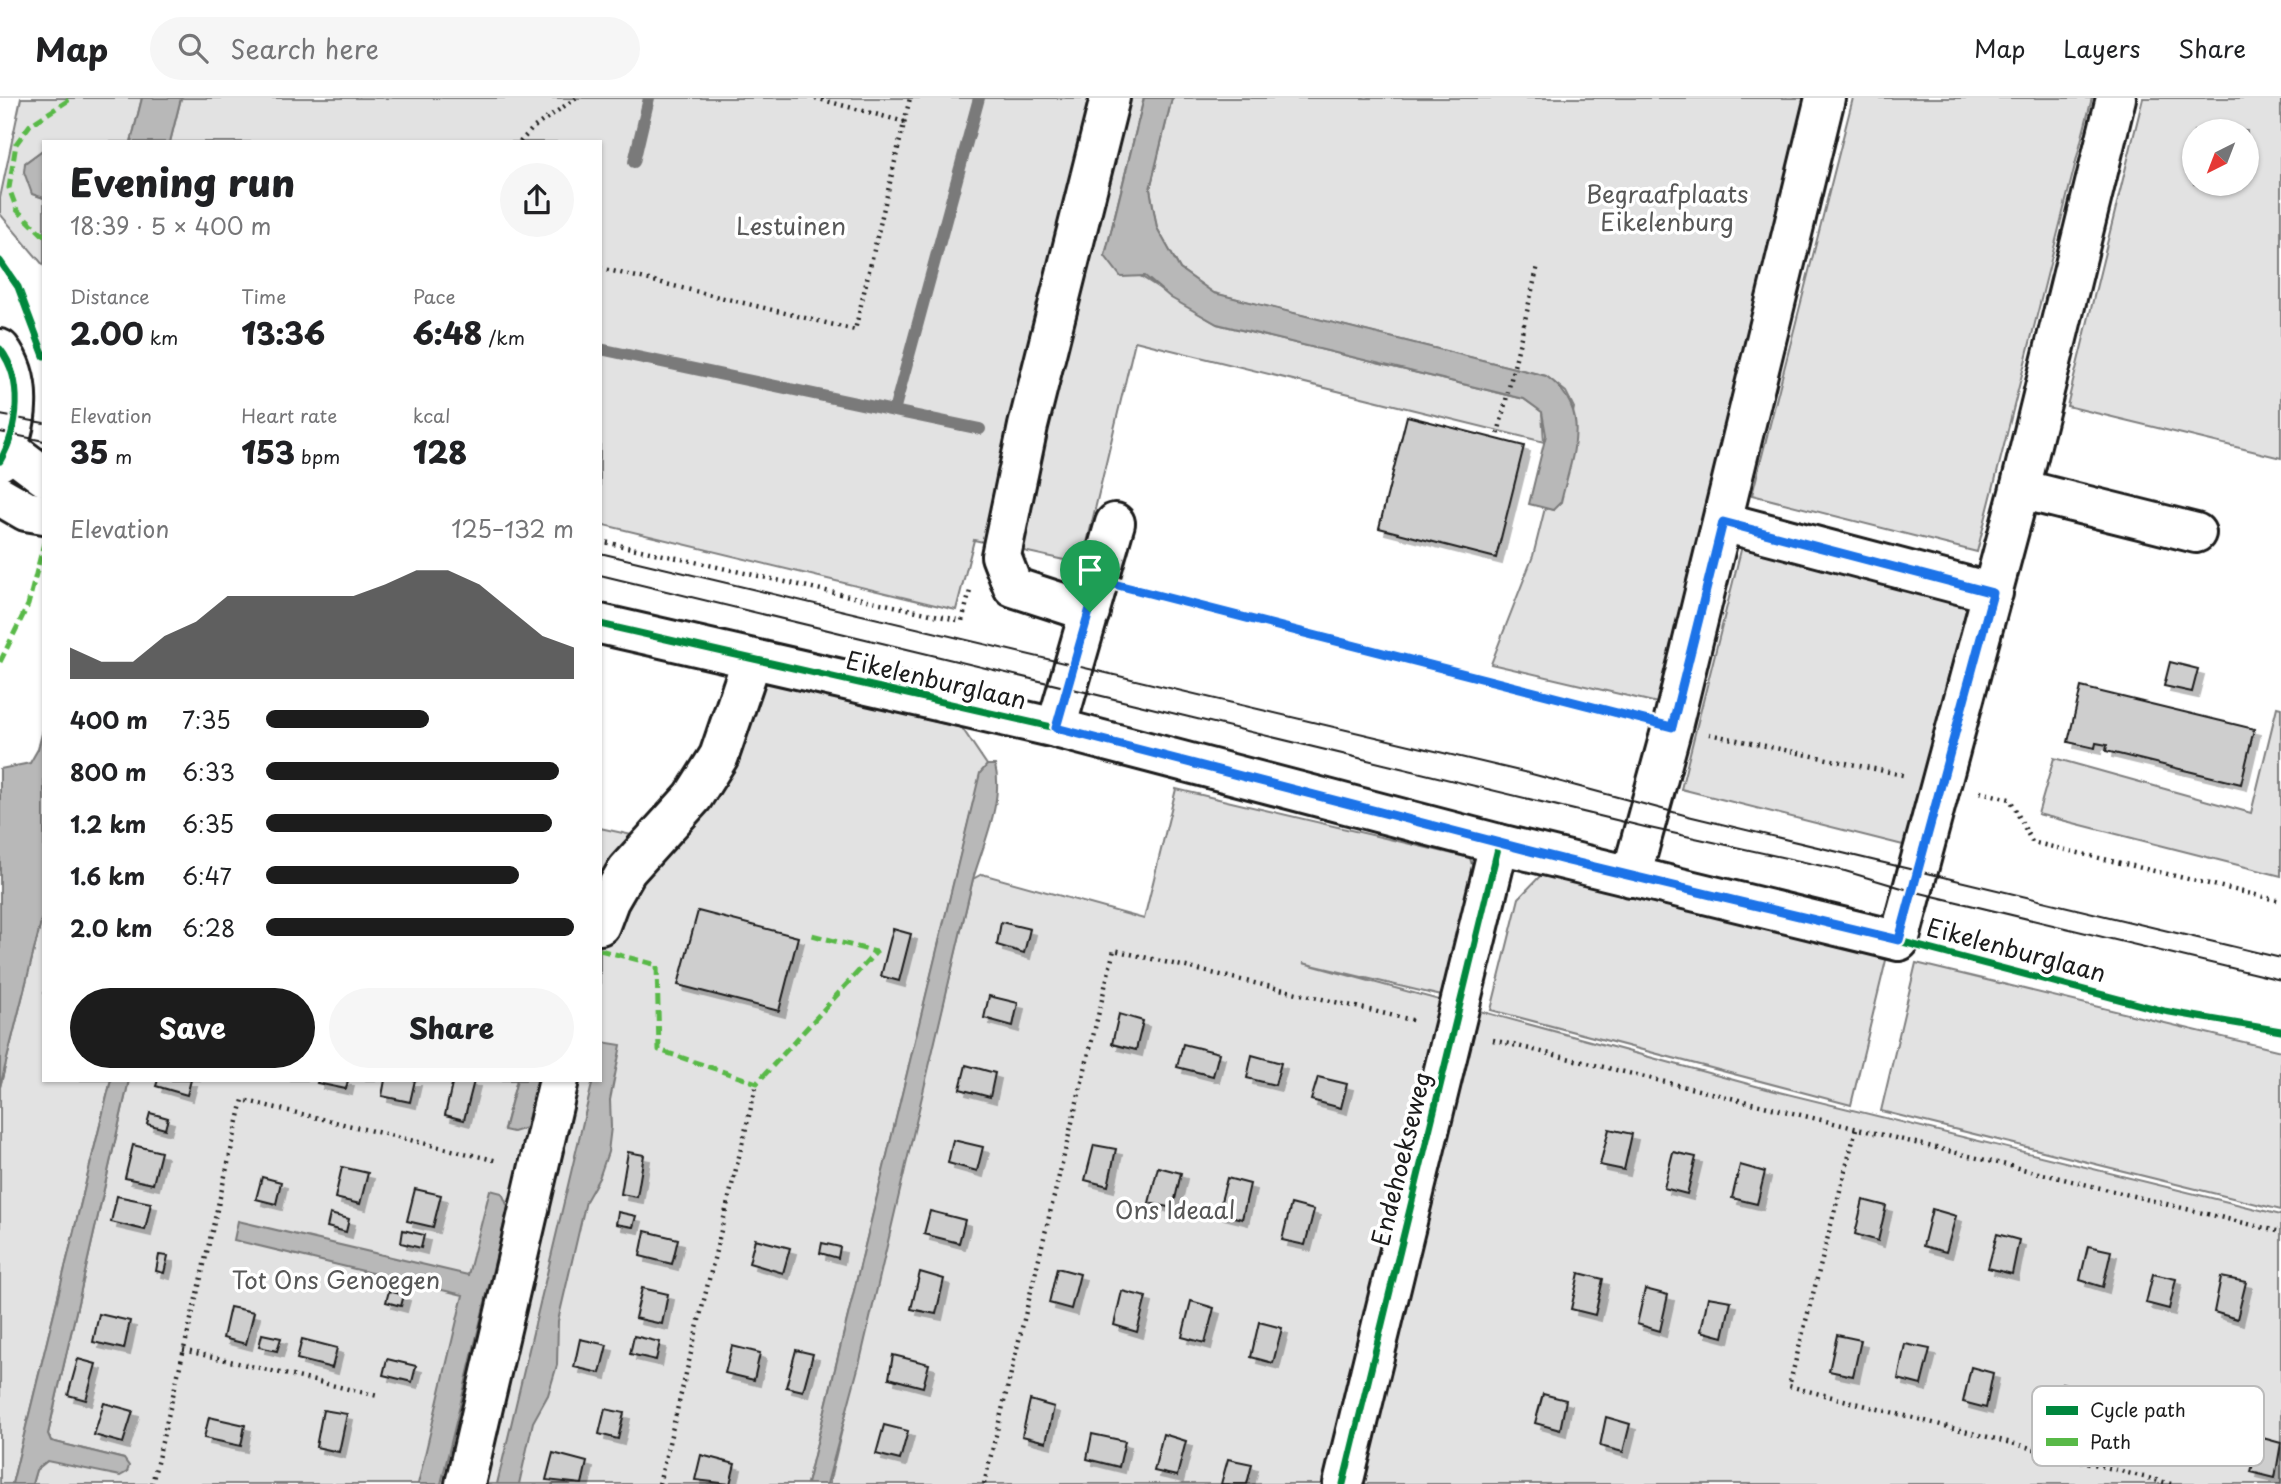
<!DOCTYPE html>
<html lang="en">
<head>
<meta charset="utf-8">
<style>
  body { margin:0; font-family:"Playpen Sans",sans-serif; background:#f6f6f6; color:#202124; height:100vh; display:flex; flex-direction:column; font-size:26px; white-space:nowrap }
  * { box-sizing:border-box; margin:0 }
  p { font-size:23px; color:#757577 }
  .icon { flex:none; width:38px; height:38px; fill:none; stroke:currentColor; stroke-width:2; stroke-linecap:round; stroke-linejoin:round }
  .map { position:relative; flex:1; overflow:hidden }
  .drawer { position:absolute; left:42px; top:42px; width:560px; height:942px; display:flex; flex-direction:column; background:#fff; border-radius:0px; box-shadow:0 2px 5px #0004 }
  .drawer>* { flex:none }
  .needle { width:46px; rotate:222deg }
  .tools { position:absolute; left:2182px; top:21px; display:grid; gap:14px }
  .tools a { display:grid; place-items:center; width:77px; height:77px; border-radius:50%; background:#fff; box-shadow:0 2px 5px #0004; font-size:35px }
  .pin { position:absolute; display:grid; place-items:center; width:60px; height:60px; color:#fff; margin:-72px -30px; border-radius:50% 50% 50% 0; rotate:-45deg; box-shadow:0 0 7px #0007 }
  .pin .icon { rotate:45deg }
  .round { display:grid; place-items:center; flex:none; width:74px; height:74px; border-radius:37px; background:#f6f6f6 }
  .head { display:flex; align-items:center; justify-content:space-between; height:119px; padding:0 28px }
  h1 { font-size:38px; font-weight:800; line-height:52px }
  .metrics { display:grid; grid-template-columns:repeat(3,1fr); gap:10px; height:119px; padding:7px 28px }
  .metrics div { display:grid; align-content:center }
  .metrics b { font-size:30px; font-weight:800 }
  .metrics small { font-size:19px; font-weight:400 }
  .metrics p { font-size:19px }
  .chart { height:196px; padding:14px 28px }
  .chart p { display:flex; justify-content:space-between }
  .chart svg { width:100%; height:126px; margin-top:7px; fill:#1c1c1c; opacity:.7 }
  .action { display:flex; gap:14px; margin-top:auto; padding:14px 28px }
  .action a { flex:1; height:80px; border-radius:42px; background:#1c1c1c; color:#fff; font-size:28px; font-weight:800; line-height:80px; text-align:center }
  .action a+a { background:#f6f6f6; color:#202124 }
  ul { padding:0 28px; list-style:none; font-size:23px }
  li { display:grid; grid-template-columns:112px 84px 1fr; align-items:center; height:52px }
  li i { height:18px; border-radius:9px; background:#1c1c1c }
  header { display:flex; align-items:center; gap:42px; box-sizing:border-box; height:98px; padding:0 35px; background:#fff; border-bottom:2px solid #e0e0e0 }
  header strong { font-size:33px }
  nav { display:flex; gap:38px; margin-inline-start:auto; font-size:24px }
  .search { width:490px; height:63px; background:#f6f6f6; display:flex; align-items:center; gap:18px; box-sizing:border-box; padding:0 24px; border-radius:38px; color:#757577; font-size:26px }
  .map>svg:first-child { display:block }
</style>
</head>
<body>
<header>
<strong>Map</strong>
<div class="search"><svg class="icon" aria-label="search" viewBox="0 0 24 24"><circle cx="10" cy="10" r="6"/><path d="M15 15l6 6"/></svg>Search here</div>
<nav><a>Map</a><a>Layers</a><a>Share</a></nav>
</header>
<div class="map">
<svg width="2281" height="1386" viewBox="0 0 2281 1386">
  <defs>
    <filter id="shadow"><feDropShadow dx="6" dy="6" stdDeviation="0" flood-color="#0004"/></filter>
  </defs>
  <rect width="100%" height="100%" fill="#fff"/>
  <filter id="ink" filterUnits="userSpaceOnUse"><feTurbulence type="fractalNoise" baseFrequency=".0143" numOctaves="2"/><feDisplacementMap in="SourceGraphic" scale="14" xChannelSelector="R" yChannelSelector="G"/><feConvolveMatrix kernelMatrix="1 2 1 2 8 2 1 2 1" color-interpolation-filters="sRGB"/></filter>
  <g filter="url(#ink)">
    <g fill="#e2e2e2" stroke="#7f7f7f" stroke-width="2" fill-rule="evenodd">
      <polygon points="21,0 142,0 131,44 44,44 44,51 25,65 32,96 44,100 44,168 0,116 0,100"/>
      <path d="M181 0H1144L1105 157C1144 178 1178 204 1217 226L1524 301 1542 314 1544 344 1135 243 1082 466 974 442 956 512 600 426V44H170Z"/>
      <polygon points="1172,0 1807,0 1662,606 1491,566 1533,458 1545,410 1553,412 1574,310 1566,294 1546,278 1213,195 1180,171 1157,130 1150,91"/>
      <polygon points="1853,0 2092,0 1977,454 1752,397"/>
      <path d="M2143 0H2281V360L2067 308ZM2194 33H2247V86H2194Z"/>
      <polygon points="1743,444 1969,502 1907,748 1681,691"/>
      <polygon points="762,582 962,630 987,667 974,701 807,1386 32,1386 36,1372 47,1363 124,1361 51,1343 48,1336 129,982 517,982 504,1031 526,1030 537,982 600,982 600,730 645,740"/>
      <polygon points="2277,609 2281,610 2281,778 2038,716 2054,660 2251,715"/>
      <polygon points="1176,691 1470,760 1478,788 1450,900 1303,865 1767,991 2281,1117 2281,1386 829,1386 973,781 982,776 1144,821"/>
      <polygon points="1541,777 1887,858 1851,1007 1491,912 1519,800"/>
      <polygon points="44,812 44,982 111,982 12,1386 0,1386 0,989"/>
      <polygon points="1916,865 2281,953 2281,1112 1881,1013"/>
    </g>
    <g fill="#b8b8b8" stroke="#7a7a7a" stroke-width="2">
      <polygon points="142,0 181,0 170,44 131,44"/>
      <path d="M1144 0H1172L1150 91 1157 130 1180 171 1214 195 1546 278C1594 312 1572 356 1561 404L1553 412 1529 406 1546 337 1542 314 1524 301 1217 226 1171 200 1145 178 1121 179 1105 158Z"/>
      <polygon points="44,51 44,100 32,96 24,74 25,65"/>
      <polygon points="44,628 44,812 0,989 0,671 30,665 38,651"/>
      <path d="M987 667H995C1004 702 983 747 973 781L860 1263 827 1386H807L980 675Z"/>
      <polygon points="602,944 621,947 610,1002 611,1029 608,1054 599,1080 586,1103 558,1223 557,1267 548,1297 533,1324 519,1386 497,1386 593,982 600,982"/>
      <polygon points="111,982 129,982 48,1336 51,1343 124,1361 129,1368 127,1374 120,1378 47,1363 36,1372 32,1386 12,1386"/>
      <polygon points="517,982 537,982 526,1030 513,1034 504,1032"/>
      <polygon points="490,1092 502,1095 508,1109 441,1386 418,1386 463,1197 234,1142 238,1123 468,1177"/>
    </g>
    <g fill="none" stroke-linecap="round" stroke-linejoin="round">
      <g stroke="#7a7a7a" stroke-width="12">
        <polyline points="634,64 649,0"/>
        <polyline points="600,251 894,313 979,0"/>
        <polyline points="894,313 980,331"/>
      </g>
    </g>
    <g fill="#cecece" stroke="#1c1c1c" stroke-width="2" filter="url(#shadow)">
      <polygon points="1407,318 1524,348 1496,460 1379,430"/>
      <polygon points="2170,564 2198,571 2192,594 2164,588"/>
      <polygon points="2081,589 2254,631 2241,686 2106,653 2107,647 2096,645 2095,650 2068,644"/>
      <polygon points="698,813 798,839 779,913 678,887"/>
      <polygon points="1001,824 1030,831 1024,855 997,847"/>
      <polygon points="893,831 911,836 899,883 881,878"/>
      <polygon points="989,898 1018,905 1013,928 984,920"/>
      <polygon points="1119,916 1143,923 1136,952 1112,946"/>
      <polygon points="1183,946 1219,955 1213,978 1177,969"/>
      <polygon points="1252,957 1281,965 1275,987 1247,980"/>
      <polygon points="966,967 995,975 990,999 960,991"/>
      <polygon points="1318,979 1347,986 1341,1010 1311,1002"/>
      <polygon points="158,982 191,982 187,997 156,988"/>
      <polygon points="318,982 348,982 346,991 317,985"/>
      <polygon points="385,982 415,982 410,1004 382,998"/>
      <polygon points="453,982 474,983 464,1022 445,1017"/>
      <polygon points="150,1015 168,1020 165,1031 147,1026"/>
      <polygon points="1609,1031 1632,1036 1624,1072 1600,1067"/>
      <polygon points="953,1042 983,1049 977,1073 948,1065"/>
      <polygon points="133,1047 161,1054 153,1086 125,1080"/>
      <polygon points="1094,1047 1116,1051 1108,1088 1085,1082"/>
      <polygon points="628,1054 644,1057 637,1099 621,1096"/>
      <polygon points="1673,1054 1696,1059 1687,1096 1664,1090"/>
      <polygon points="1740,1067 1765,1074 1757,1106 1732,1100"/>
      <polygon points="342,1069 368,1075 360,1106 335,1100"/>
      <polygon points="1158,1069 1181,1075 1173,1110 1149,1105"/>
      <polygon points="262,1079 281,1084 276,1106 256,1101"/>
      <polygon points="1227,1080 1250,1086 1242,1121 1218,1115"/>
      <polygon points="415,1091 441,1097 433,1129 407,1123"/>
      <polygon points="117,1098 151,1105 145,1132 111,1124"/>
      <polygon points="1863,1102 1886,1108 1878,1143 1855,1136"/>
      <polygon points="1291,1106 1314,1112 1305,1147 1282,1142"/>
      <polygon points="1932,1111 1956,1118 1946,1154 1923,1148"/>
      <polygon points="930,1113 965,1122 959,1145 924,1136"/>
      <polygon points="618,1114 636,1118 633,1129 616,1126"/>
      <polygon points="330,1116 349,1121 346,1134 327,1129"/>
      <polygon points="403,1132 424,1137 421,1150 401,1145"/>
      <polygon points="645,1133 678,1141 672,1166 640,1158"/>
      <polygon points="1997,1136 2019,1142 2012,1176 1988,1170"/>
      <polygon points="755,1141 790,1150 783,1175 749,1165"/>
      <polygon points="822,1145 840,1149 838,1160 820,1155"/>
      <polygon points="2088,1148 2111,1153 2103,1189 2080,1182"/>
      <polygon points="159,1157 168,1158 164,1175 156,1173"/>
      <polygon points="1057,1170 1080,1176 1071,1211 1049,1205"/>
      <polygon points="920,1174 944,1181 936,1216 911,1211"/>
      <polygon points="1579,1175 1603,1181 1595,1217 1571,1211"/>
      <polygon points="2153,1176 2176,1181 2169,1211 2146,1205"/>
      <polygon points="2221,1179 2246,1184 2237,1221 2214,1214"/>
      <polygon points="642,1190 668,1196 662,1226 635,1220"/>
      <polygon points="1645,1191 1668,1197 1660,1233 1637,1226"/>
      <polygon points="389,1193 404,1197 401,1208 386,1204"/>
      <polygon points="1122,1193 1146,1199 1137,1234 1114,1227"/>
      <polygon points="1708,1199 1731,1203 1723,1239 1701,1233"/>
      <polygon points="1191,1203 1214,1210 1205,1245 1182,1239"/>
      <polygon points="230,1209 254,1214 246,1246 223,1240"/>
      <polygon points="99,1216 130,1223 124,1251 93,1244"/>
      <polygon points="1259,1224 1282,1230 1273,1265 1251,1259"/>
      <polygon points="262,1236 281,1240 277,1253 259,1249"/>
      <polygon points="1837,1237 1861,1242 1853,1278 1829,1273"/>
      <polygon points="634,1238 660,1244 656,1262 630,1256"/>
      <polygon points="302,1241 337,1250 332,1270 297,1261"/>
      <polygon points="580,1241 607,1247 600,1275 574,1269"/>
      <polygon points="1905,1246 1930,1251 1921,1287 1898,1281"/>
      <polygon points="732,1248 760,1255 754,1282 725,1275"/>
      <polygon points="796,1252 813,1256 803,1293 786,1289"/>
      <polygon points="893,1257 929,1266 923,1289 889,1280"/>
      <polygon points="78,1261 96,1266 86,1302 68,1297"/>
      <polygon points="387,1261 416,1268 412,1284 383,1277"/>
      <polygon points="1971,1269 1993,1275 1986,1310 1963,1304"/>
      <polygon points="2062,1285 2084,1291 2076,1326 2052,1320"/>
      <polygon points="1543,1296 1566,1302 1560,1332 1535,1325"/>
      <polygon points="1030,1302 1054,1309 1046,1344 1022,1338"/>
      <polygon points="104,1305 133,1313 123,1345 94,1337"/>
      <polygon points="605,1311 624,1315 618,1341 599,1336"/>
      <polygon points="323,1312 347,1316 339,1354 316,1349"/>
      <polygon points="209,1319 245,1327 241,1348 204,1340"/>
      <polygon points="1606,1319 1630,1326 1623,1354 1600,1348"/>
      <polygon points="884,1327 908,1333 900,1362 876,1356"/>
      <polygon points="1092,1336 1125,1343 1119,1369 1087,1361"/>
      <polygon points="1163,1336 1186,1343 1177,1378 1154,1373"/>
      <polygon points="2259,1339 2281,1345 2275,1380 2251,1374"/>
      <polygon points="553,1355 587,1364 582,1386 546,1382"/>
      <polygon points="701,1357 735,1366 730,1386 695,1382"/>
      <polygon points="1228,1361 1252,1366 1247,1386 1221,1386"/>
    </g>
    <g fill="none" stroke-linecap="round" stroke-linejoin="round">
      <defs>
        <g id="minor">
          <path d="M0 251C24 282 19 330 0 363"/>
          <polyline points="7,350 44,378"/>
          <polyline points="2020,391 2196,435"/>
          <polyline points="0,398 26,413 44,416"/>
          <polyline points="1723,424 1993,495"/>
          <polyline points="1090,514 1013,489 1001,458 1028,328 1110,0"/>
          <polyline points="600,526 1056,630 1499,746 1899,843 2020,391 2116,0"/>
          <polyline points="1056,630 1115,425"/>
          <polyline points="1631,779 1672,629 1825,0"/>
          <polyline points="600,827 609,803 627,772 693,699 719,658 752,561"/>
          <polyline points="465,1386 559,982"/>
          <polyline points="1343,1386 1499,746"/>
        </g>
      </defs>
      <use href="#minor" stroke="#1c1c1c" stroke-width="44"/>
      <g stroke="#1c1c1c" stroke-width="4.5" stroke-dasharray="2 5" stroke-linecap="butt">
        <polyline points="815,0 905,24"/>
        <polyline points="520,44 533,30 576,0"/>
        <polyline points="600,170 855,232 910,0"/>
        <polyline points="1498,336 1538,167"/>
        <polyline points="600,443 962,523 970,493"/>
        <polyline points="1136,492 1633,619"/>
        <polyline points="1709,636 1903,677"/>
        <polyline points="1980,694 2010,701 2032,744 2281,803"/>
        <polyline points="1493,942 2281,1134"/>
        <polyline points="1856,1031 1789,1288 2171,1386"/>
        <polyline points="183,1252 378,1298"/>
        <polyline points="152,1386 243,1002 498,1063"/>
        <polyline points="659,1386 757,985"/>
        <polyline points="984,1386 1114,852 1416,923"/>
      </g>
      <use href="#minor" stroke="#fff" stroke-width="38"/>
      <g stroke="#1c1c1c" stroke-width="2">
        <polyline points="0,317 44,325"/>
        <polyline points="0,334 44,343"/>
        <polyline points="600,455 1528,675 1688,718 2281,860"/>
        <polyline points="600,477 1645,729 1845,773 1912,793 2281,882"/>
      </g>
      <g stroke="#58b947" stroke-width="5" stroke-dasharray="10 5" stroke-linecap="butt">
        <polyline points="44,138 17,112 9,90 16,46 30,27 72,0"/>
        <polyline points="0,564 28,507 44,445"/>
        <polyline points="600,852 657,867 659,952 757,985 876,854 808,836"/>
      </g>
      <defs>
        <g id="cycleway">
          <polyline points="0,163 18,189 44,258"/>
          <path d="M0 251C24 282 19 330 0 363"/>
          <polyline points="600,526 1056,630 1499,746 1899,843 2164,913 2281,933"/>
          <polyline points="1343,1386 1499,746"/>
        </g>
      </defs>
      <use href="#cycleway" stroke="#fff" stroke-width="11"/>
      <use href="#cycleway" stroke="#00873e" stroke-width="7"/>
    </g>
  </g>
  <g fill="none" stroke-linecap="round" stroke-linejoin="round" filter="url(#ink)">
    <defs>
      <polygon id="route" points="1723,424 1993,495 1899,842 1565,762 1056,630 1098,482 1672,629"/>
    </defs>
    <use href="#route" stroke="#fff" stroke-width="14"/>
    <use href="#route" stroke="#1a73e8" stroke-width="9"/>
  </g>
  <g text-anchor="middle" stroke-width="7" stroke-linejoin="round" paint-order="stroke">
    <g font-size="24" fill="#575757" stroke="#fff">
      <text x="1667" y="105">Begraafplaats<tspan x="1667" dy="28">Eikelenburg</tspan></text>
      <text x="791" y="137">Lestuinen</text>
      <text x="1175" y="1121">Ons Ideaal</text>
      <text x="336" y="1191">Tot Ons Genoegen</text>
    </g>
    <g font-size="24" fill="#1c1c1c" stroke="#fff">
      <text transform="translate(936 583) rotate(13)" y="8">Eikelenburglaan</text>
      <text transform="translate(2016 853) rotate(15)" y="8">Eikelenburglaan</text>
      <text transform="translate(1402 1061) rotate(-76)" y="8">Endehoekseweg</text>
    </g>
  </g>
  <rect x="2032" y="1288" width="232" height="80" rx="10" fill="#fff" stroke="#bbb" stroke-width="2"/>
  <rect x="2046" y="1308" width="32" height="9" fill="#00873e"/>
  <rect x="2046" y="1340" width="32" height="8" fill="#58b947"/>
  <g font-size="19" fill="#1c1c1c">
    <text x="2090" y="1319">Cycle path</text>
    <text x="2090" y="1351">Path</text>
  </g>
</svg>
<div class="tools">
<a><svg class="needle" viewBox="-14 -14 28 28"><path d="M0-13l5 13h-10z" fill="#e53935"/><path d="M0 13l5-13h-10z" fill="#757577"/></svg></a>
</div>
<div class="pin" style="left:1090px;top:514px;background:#1e9e55"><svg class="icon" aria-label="arrive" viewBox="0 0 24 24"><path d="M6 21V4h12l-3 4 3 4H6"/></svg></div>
<section class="drawer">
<div class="head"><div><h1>Evening run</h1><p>18:39 · 5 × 400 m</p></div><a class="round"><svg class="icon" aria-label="share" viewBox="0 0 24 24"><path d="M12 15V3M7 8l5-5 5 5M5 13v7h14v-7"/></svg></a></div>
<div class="metrics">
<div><p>Distance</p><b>2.00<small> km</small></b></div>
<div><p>Time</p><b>13:36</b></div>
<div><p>Pace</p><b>6:48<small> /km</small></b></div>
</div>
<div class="metrics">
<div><p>Elevation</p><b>35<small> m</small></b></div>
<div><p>Heart rate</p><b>153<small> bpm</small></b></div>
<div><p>kcal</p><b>128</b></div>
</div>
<div class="chart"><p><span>Elevation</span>125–132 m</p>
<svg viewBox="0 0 160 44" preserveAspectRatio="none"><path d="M0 44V33L10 38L20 38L30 29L40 24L50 15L60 15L70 15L80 15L90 15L100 11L110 6L120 6L130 11L140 20L150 29L160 33V44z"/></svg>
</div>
<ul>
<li><b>400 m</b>7:35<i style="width:53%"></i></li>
<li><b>800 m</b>6:33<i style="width:95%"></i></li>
<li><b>1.2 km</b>6:35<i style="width:93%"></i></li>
<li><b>1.6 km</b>6:47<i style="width:82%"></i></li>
<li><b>2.0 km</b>6:28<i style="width:100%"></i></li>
</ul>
<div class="action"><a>Save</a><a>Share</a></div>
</section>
</div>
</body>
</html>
